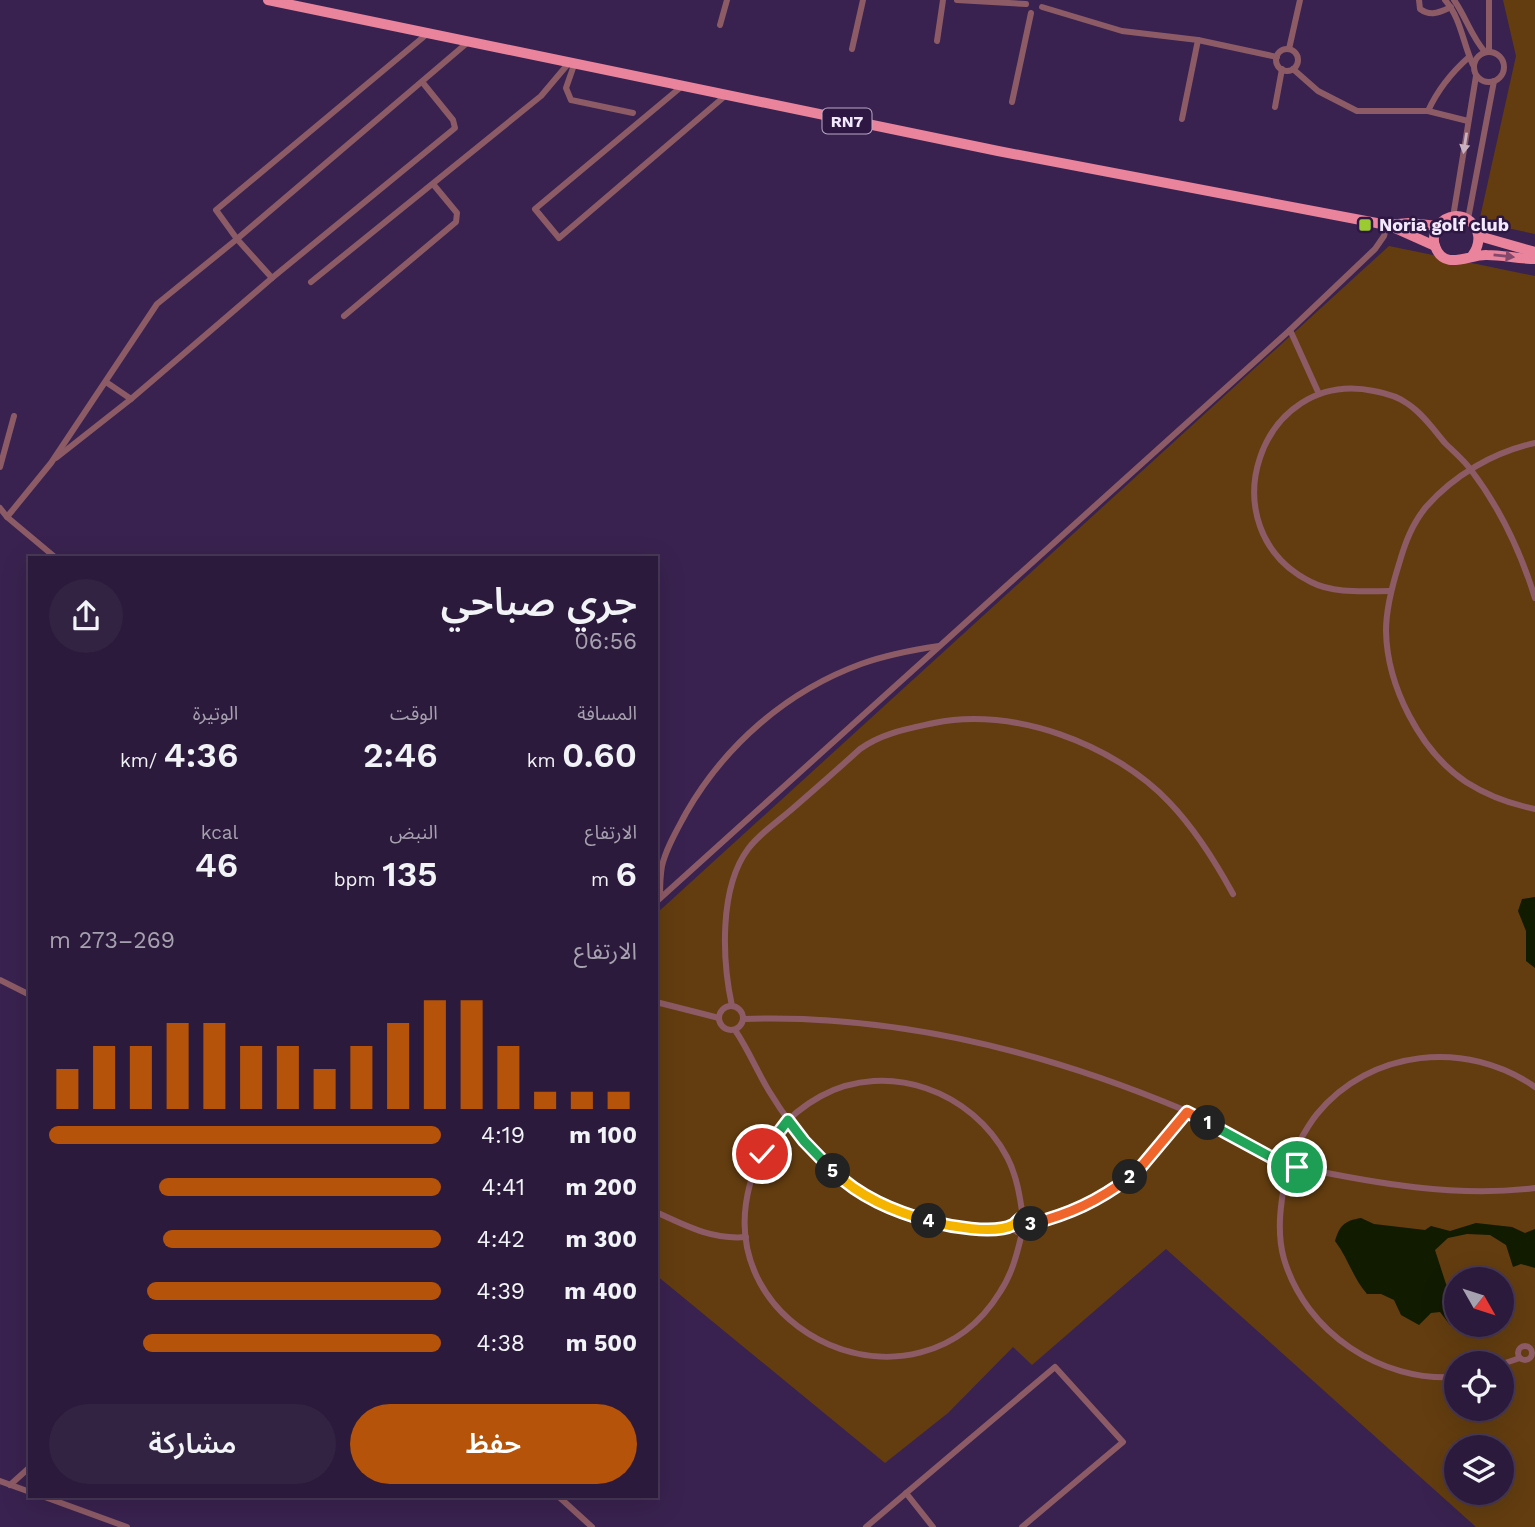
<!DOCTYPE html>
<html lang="ar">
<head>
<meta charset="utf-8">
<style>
  body { margin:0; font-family:"Work Sans","Noto Sans Arabic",sans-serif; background:#332342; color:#f1f3f6; direction:rtl; height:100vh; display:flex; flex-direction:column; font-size:26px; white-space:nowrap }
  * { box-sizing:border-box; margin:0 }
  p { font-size:23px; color:#a6a1af }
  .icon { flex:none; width:38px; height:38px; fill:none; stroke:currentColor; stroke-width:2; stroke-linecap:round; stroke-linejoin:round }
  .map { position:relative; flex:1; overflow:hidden; direction:ltr }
  .panel { position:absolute; left:28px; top:556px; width:630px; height:942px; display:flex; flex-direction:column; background:#2b1a3b; border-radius:0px; box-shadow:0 7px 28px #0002,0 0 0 2px #473855; direction:rtl }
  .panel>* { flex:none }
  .needle { width:46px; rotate:129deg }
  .buttons { position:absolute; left:1444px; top:1267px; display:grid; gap:14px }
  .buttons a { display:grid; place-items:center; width:70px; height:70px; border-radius:50%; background:#2b1a3b; box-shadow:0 7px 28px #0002,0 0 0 2px #473855; font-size:35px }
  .pin { position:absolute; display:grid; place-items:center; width:60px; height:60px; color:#fff; margin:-30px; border:4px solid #fff; border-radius:50%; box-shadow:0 2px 7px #0007 }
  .km { position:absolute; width:35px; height:35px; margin:-18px; border-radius:50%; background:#222; color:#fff; font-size:19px; line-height:35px; text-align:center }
  .round { display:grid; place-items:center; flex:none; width:74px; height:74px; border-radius:37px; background:#332342 }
  .overview { display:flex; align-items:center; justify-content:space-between; height:119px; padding:0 21px }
  h1 { font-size:38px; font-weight:600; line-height:52px }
  .stats { display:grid; grid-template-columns:repeat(3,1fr); gap:10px; height:119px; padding:7px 21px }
  .stats div { display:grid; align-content:center }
  .stats b { font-size:35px; font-weight:600 }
  .stats small { font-size:19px; font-weight:400 }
  .stats p { font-size:19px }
  .chart { height:196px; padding:14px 21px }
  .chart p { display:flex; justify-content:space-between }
  .chart svg { width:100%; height:126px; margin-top:7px; stroke:#b45309; stroke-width:6 }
  .button { display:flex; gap:14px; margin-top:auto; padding:14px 21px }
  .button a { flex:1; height:80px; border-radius:42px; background:#b45309; color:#fff; font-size:28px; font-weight:600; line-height:80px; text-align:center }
  .button a+a { background:#332342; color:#f1f3f6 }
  ul { padding:0 21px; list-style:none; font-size:23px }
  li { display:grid; grid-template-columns:112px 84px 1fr; align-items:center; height:52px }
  li i { height:18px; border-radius:9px; background:#b45309 }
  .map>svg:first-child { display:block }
</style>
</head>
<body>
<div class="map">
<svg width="1535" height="1527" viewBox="0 0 1535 1527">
  <rect width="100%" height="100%" fill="#39224f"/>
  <g fill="#633d10" fill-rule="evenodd">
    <polygon points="1503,0 1535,0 1535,234 1479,222 1516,56"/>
    <path d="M1389 246 1535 276V1527H1476L1166 1249 1032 1365 1013 1347 948 1413 885 1463 656 1275V914ZM1456 1279H1502V1325H1456ZM1456 1363H1502V1409H1456ZM1456 1447H1502V1493H1456Z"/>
  </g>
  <g fill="#111b00">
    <polygon points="1535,897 1535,968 1526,961 1526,931 1518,911 1522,899"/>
    <path d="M1361 1218 1374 1224 1425 1230 1431 1226 1450 1231 1476 1223 1512 1227 1525 1233 1535 1229V1268L1521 1264 1513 1267 1506 1245 1490 1235 1467 1234 1448 1238 1435 1250 1446 1284 1456 1296V1325H1462V1327L1450 1325 1440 1312 1431 1313 1419 1325 1401 1315 1394 1300 1381 1294H1367C1353 1278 1348 1258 1335 1241 1340 1225 1344 1221 1361 1218Z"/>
  </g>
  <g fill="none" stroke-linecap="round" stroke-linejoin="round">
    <g stroke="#8d5b66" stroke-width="6">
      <polyline points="957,0 1026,4"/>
      <path d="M1419 0 1420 9C1431 17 1440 12 1451 7"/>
      <path d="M1445 0C1461 18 1463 44 1473 65"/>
      <path d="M1454 0C1466 17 1471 36 1485 52"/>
      <polyline points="1489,0 1489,51"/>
      <polyline points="1042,7 1122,31 1198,40 1277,57"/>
      <polyline points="720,25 727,0"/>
      <polyline points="937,41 943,0"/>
      <polyline points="852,49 863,0"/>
      <polyline points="1289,49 1300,0"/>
      <circle cx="1287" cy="60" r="11"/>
      <circle cx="1489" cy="67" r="15"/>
      <polyline points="574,65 566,88 571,100 633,113"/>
      <polyline points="1293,69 1318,91 1357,111 1428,111 1468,121"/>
      <polyline points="423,83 453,120 455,128 272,278 237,239 216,210 427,34"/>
      <polyline points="681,87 535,209 559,238 725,96"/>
      <polyline points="1012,102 1031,13"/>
      <polyline points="1275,107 1282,69"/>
      <path d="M1428 111C1438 89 1451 73 1469 57"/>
      <polyline points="1182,119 1198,40"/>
      <polyline points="1453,217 1476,76"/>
      <polyline points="1468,219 1494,81"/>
      <polyline points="311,282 541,96 568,64"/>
      <polyline points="344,316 456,222 457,213 433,184"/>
      <polyline points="1290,330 1319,394"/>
      <polyline points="106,382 131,399"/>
      <path d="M1535 443C1494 452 1454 475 1426 507 1412 524 1405 543 1399 564 1392 586 1386 608 1386 631 1387 686 1420 751 1466 782 1488 796 1510 804 1535 809"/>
      <polyline points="56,458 131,399 272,278"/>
      <polyline points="0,467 14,416"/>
      <polyline points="0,508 7,517 56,558"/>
      <polyline points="7,517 51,463 157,304 237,239 467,43"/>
      <path d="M1390 591C1365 591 1334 594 1311 582 1205 529 1260 367 1374 391 1385 393 1399 397 1408 404 1423 414 1434 430 1445 443 1454 452 1464 460 1471 470 1500 508 1521 553 1535 598"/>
      <path d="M660 898C660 888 660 877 662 866 666 848 677 830 686 813 725 745 787 691 861 664 886 655 912 650 939 646"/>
      <polyline points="656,902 1290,330 1375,249 1384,236 1387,225"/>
      <polyline points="0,980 30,995"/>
      <polyline points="656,1002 719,1018"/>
      <circle cx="731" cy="1018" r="12"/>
      <path d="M732 1006C722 960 719 888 748 849 759 834 777 822 791 810 814 790 837 770 860 749 882 733 907 729 934 723 1012 706 1114 744 1169 802 1195 829 1215 861 1233 894"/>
      <path d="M744 1019C895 1014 1046 1052 1184 1110 1217 1124 1247 1144 1278 1161"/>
      <path d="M735 1030C748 1049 757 1071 769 1091 823 1180 905 1244 1014 1224"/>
      <circle cx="1287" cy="1164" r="10"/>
      <path d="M1292 1155C1300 1141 1307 1126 1317 1114 1370 1049 1467 1039 1535 1087"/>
      <path d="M1297 1167C1374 1183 1456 1198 1535 1188"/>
      <path d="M1286 1174C1281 1202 1276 1231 1284 1259 1306 1333 1381 1382 1456 1377"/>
      <path d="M656 1212C686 1226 713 1240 746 1237"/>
      <circle cx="1021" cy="1225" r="8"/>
      <path d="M1029 1225C1070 1214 1107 1198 1139 1170 1157 1153 1172 1130 1187 1112"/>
      <path d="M1022 1233C1017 1254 1012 1274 1000 1292 918 1425 709 1335 750 1184 761 1146 786 1115 821 1096 888 1060 972 1091 1007 1157 1017 1176 1020 1197 1023 1218"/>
      <circle cx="1525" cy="1353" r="7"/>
      <polyline points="1502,1364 1520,1358"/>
      <polyline points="0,1481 30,1492"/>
      <polyline points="10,1485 30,1467"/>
      <polyline points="906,1493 933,1527"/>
      <polyline points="42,1496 127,1527"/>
      <polyline points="558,1496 592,1527"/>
      <polyline points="866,1527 1055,1367 1123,1442 1022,1527"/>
    </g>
    <g stroke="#ea849c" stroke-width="10">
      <polyline points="268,0 998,151 1387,225 1409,223 1438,226"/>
      <polyline points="1388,225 1435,246"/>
      <polyline points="1479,236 1535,252"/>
      <path d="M1472 256C1493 228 1457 201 1438 226 1434 232 1433 240 1435 246 1444 272 1469 254 1487 255 1503 255 1519 259 1535 259"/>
    </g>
  </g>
  <defs><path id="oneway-solid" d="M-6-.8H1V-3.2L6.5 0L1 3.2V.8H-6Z" transform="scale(1.75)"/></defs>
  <use fill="#cab1c0" href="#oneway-solid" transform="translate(1465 143) rotate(99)"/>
  <use fill="#83486c" href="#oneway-solid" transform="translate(1504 256) rotate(6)"/>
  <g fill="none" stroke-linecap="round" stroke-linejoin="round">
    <defs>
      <polyline id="split-1" points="1208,1123 1278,1161 1284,1155 1289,1154 1296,1159 1297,1167"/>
      <polyline id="split-2" points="1130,1177 1140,1168 1187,1112 1208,1123"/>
      <path id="split-3" d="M1031 1224C1070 1214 1098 1201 1130 1177"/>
      <path id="split-4" d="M929 1221C948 1226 994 1235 1013 1225 1016 1223 1018 1220 1021 1218L1031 1224"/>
      <path id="split-5" d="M833 1171C860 1197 893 1211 929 1221"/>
      <polyline id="split-6" points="762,1154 788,1120 804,1141 833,1171"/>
    </defs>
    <use href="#split-1" stroke="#fff" stroke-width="14"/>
    <use href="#split-2" stroke="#fff" stroke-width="14"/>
    <use href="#split-3" stroke="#fff" stroke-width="14"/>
    <use href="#split-4" stroke="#fff" stroke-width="14"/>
    <use href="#split-5" stroke="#fff" stroke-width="14"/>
    <use href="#split-6" stroke="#fff" stroke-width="14"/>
    <use href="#split-1" stroke="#22a559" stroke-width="9"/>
    <use href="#split-2" stroke="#f0652b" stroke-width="9"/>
    <use href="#split-3" stroke="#f0652b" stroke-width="9"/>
    <use href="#split-4" stroke="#f5b400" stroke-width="9"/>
    <use href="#split-5" stroke="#f5b400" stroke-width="9"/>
    <use href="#split-6" stroke="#22a559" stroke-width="9"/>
  </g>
  <rect fill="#9cca31" stroke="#2f1744" stroke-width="2.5" x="1358" y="218" width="14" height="14" rx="3.5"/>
  <g text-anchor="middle" stroke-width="5" stroke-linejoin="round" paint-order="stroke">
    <rect fill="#2f1744" stroke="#b8abc5" stroke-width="2" x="822.5" y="108.5" width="49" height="25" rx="5"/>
    <g font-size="16" font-weight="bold" fill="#f2eafc">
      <text x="847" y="127">RN7</text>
    </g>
    <g font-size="18" font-weight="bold" fill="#f2eafc" stroke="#2f1744" text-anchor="start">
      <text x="1379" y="231">Noria golf club</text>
    </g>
  </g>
</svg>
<div class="buttons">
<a><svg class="needle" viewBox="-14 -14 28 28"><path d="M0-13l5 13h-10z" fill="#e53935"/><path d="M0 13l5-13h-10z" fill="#a6a1af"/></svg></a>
<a><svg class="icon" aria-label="locate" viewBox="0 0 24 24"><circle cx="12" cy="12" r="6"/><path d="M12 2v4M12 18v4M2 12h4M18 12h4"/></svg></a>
<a><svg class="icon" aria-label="layers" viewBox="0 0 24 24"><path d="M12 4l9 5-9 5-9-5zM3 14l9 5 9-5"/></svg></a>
</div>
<div class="pin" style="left:1297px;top:1167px;background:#1e9e55"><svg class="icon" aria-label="arrive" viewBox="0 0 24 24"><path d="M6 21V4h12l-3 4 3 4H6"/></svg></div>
<div class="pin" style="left:762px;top:1154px;background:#d93025"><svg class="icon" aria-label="check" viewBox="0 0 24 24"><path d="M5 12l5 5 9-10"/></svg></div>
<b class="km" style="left:1208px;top:1123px">1</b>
<b class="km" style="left:1130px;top:1177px">2</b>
<b class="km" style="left:1031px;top:1224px">3</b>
<b class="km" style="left:929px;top:1221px">4</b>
<b class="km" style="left:833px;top:1171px">5</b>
<section class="panel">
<div class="overview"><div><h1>جري صباحي</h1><p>06:56</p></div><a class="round"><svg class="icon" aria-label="share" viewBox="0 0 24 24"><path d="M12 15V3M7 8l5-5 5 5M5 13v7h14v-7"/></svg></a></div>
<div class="stats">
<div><p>المسافة</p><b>0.60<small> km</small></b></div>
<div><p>الوقت</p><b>2:46</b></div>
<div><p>الوتيرة</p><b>4:36<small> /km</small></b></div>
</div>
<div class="stats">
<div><p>الارتفاع</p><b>6<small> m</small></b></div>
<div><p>النبض</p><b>135<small> bpm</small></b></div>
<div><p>kcal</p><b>46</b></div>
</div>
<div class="chart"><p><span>الارتفاع</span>269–273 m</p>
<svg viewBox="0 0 160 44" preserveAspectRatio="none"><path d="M5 44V30M15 44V22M25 44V22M35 44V14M45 44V14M55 44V22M65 44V22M75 44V30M85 44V22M95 44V14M105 44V6M115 44V6M125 44V22M135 44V38M145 44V38M155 44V38"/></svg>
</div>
<ul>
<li><b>100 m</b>4:19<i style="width:100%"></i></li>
<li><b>200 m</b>4:41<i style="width:72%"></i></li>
<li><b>300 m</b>4:42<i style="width:71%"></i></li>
<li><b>400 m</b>4:39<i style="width:75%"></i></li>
<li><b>500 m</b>4:38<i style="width:76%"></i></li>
</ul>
<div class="button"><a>حفظ</a><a>مشاركة</a></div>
</section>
</div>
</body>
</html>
